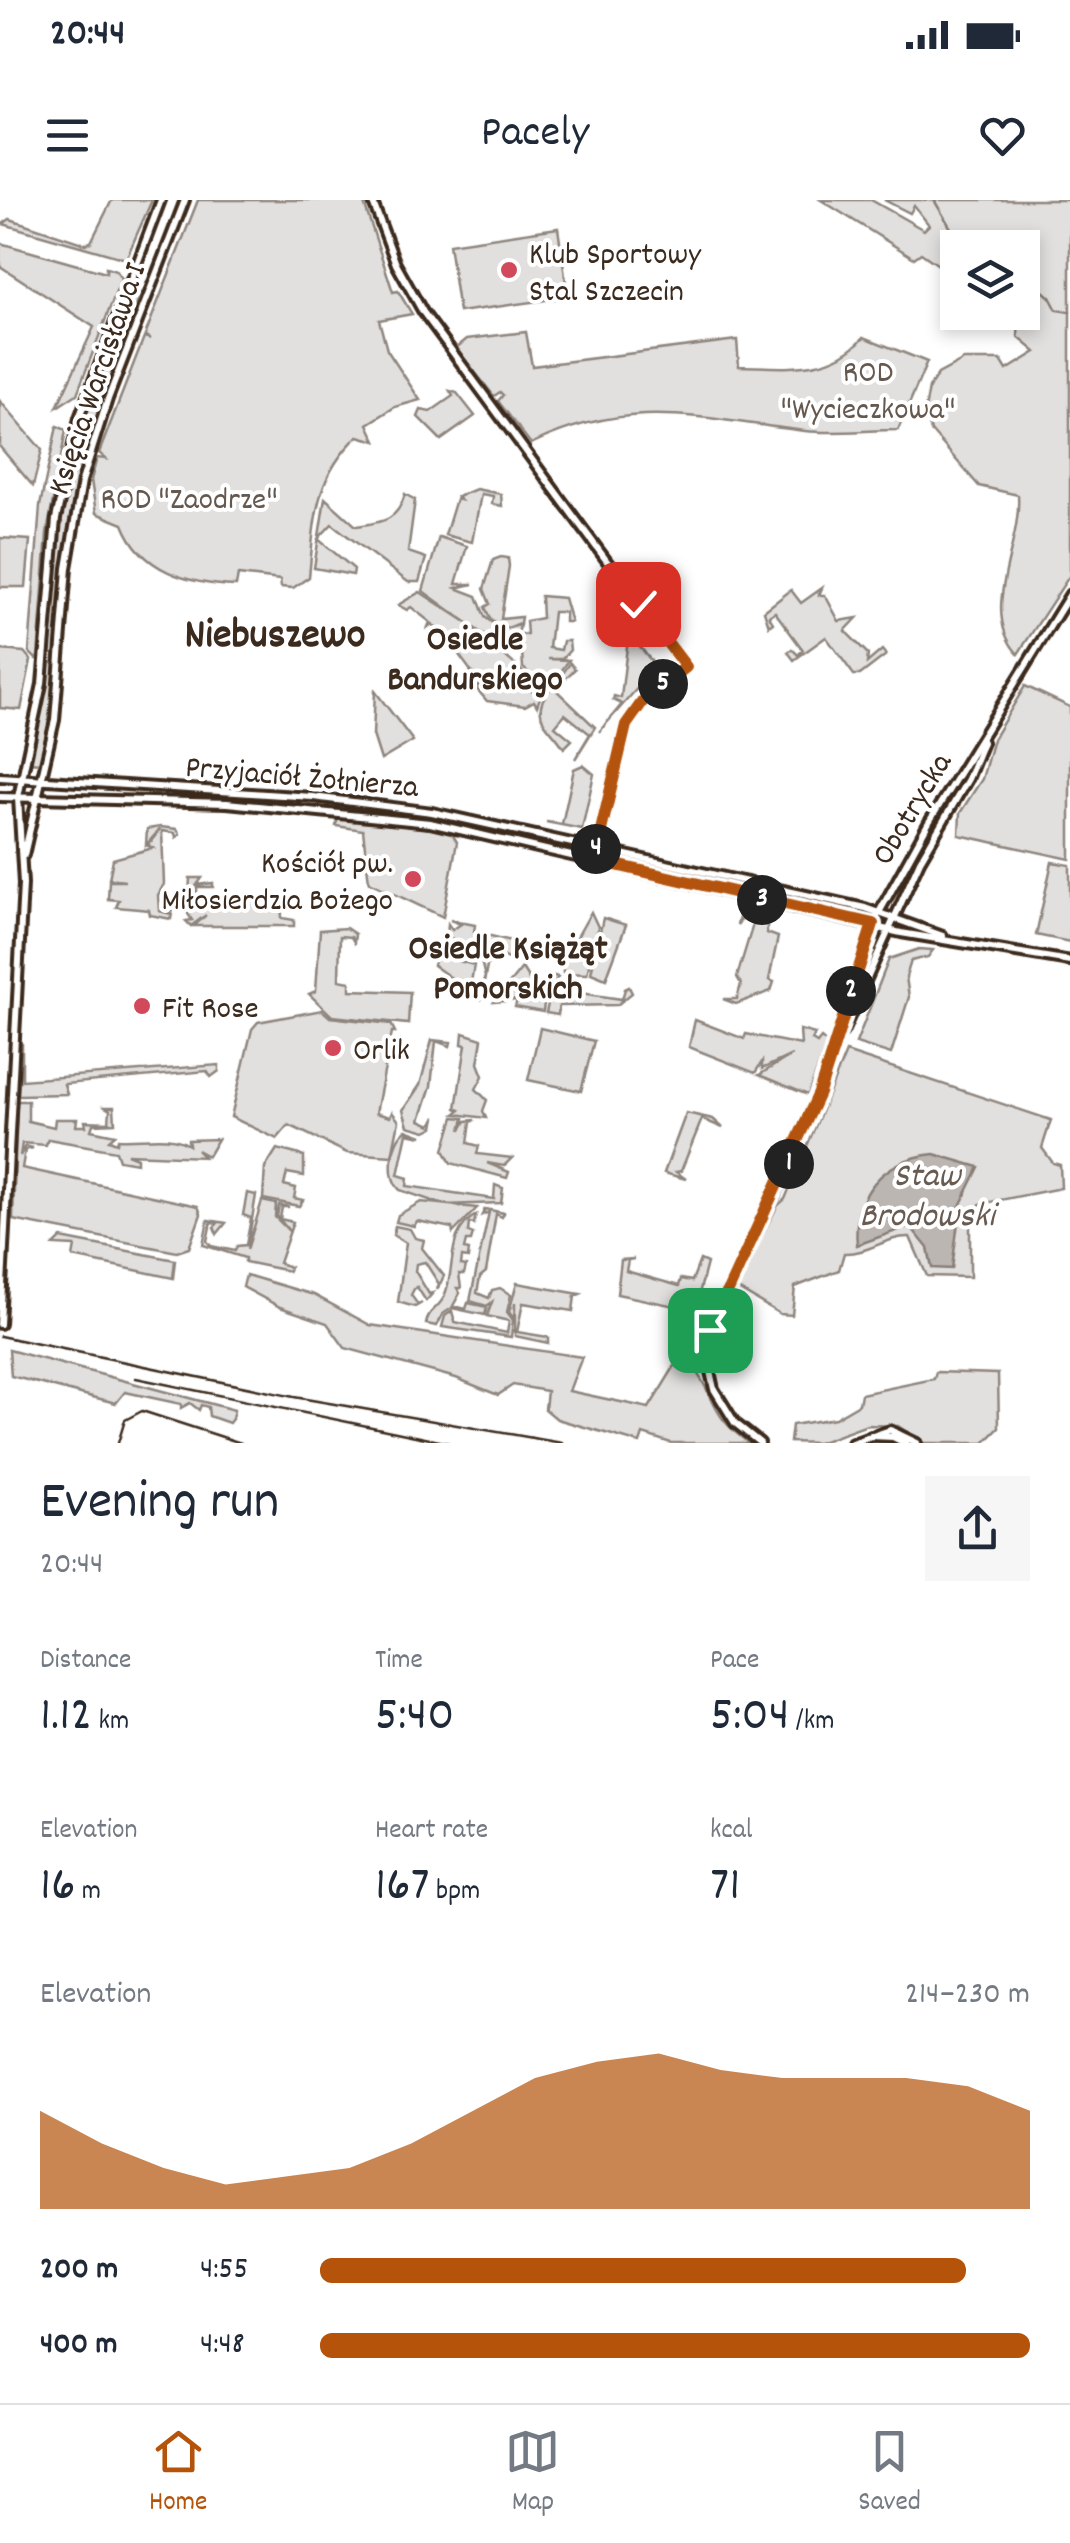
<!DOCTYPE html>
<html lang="en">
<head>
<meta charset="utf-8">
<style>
  body { margin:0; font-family:Dekko,sans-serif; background:#f6f6f7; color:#1f2937; height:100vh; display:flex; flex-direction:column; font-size:38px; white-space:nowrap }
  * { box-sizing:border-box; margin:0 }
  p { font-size:32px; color:#747a83 }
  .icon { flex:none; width:55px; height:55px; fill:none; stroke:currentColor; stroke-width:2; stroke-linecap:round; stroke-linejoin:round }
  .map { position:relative; height:1243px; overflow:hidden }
  .drawer { display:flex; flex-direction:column; background:#fff; flex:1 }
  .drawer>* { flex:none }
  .buttons { position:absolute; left:940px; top:30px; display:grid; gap:20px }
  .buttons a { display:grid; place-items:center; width:100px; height:100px; border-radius:0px; background:#fff; box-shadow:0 5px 15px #0003; font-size:50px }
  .pin { position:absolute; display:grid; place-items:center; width:85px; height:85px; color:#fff; margin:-42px; border-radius:20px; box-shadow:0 5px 15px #0006 }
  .km { position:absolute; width:50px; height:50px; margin:-25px; border-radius:50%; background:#222; color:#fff; font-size:28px; line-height:50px; text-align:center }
  .round { display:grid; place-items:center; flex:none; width:105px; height:105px; border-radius:0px; background:#f6f6f7 }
  .headline { display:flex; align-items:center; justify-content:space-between; height:170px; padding:0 40px }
  h1 { font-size:55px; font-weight:600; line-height:75px }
  .stats { display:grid; grid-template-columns:repeat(3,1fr); gap:15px; height:170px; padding:10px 40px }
  .stats div { display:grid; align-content:center }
  .stats b { font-size:50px; font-weight:600 }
  .stats small { font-size:28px; font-weight:400 }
  .stats p { font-size:28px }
  .chart { height:280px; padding:20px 40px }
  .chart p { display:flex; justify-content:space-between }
  .chart svg { width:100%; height:180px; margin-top:10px; fill:#b45309; opacity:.7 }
  ul { padding:0 40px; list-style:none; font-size:32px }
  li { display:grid; grid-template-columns:160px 120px 1fr; align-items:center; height:75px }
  li i { height:25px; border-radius:12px; background:#b45309 }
  .status { display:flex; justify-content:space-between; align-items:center; height:70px; padding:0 50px; background:#fff; direction:ltr }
  .status svg { height:28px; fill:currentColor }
  header { display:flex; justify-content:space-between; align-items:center; height:130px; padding:0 40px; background:#fff; font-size:45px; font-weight:600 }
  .menu { display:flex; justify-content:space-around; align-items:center; height:140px; border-top:2px solid #e0e1e3; background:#fff; font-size:28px; color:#747a83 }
  .menu a { display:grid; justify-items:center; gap:5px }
  .menu .on { color:#b45309 }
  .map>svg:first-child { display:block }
</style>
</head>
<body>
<div class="status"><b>20:44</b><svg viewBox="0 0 49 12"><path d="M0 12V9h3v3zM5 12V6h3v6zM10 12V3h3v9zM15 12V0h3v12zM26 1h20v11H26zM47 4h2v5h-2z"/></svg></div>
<header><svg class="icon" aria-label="menu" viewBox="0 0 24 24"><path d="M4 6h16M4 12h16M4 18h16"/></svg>Pacely<svg class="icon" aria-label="heart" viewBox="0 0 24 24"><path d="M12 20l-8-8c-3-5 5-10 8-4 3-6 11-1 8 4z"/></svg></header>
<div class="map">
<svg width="1070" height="1243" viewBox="0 0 1070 1243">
  <rect width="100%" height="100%" fill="#fff"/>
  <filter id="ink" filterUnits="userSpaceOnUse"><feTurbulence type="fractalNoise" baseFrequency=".01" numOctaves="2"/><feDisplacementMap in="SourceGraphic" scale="20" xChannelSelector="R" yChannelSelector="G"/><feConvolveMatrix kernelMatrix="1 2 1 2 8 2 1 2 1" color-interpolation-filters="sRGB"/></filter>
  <g filter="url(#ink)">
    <g fill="#e2e0de" stroke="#8e857e" stroke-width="2.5">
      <polygon points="112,0 152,0 126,59 3,24 10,19 85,44 91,42"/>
      <path d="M198 0H363L393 92 398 91 412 114 379 120 387 150 420 200 395 207 368 224 376 241 358 236C314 278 315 319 309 377L293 388 281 387 280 380 238 375 236 386C188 384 141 371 123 324L96 313 91 280 97 258 106 259 99 253 144 137 151 139 145 135Z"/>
      <path d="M821 0H871L924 30 929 25 914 6 910 13 884 0H1070V375L1018 454C978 411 1022 347 1018 295L979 286 931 231 925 210 929 188 938 174 964 160H1001L1007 170 1036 152 1018 137 1022 48H958L957 78 921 53 914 58Z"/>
      <polygon points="558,28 568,97 459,112 449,44"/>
      <polygon points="0,43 106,73 106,68 116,71 121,79 77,194 57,207 94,127 0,66"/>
      <path d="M131 89 141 93 92 233 72 307 49 530 41 563 28 562C49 477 47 402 60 318 72 238 102 164 131 89Z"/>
      <path d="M526 132 532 166 737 140 739 166C786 167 831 174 864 137L927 162 898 230C868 230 835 234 805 231 702 219 630 196 531 244L498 201 503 195 500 192 494 196 456 148 467 139Z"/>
      <polygon points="450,191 457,193 475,216 441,240 418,217 421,210 430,212 453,196"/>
      <polygon points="0,201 42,250 33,286 0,247"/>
      <polygon points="57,226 66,230 47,333 38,457 36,459 29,452 40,306"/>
      <polygon points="476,289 501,294 502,306 492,304 493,296 481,294 472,342 445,335 456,299 460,300 457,297"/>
      <path d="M405 294 415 300 408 352 426 358 419 382H408L332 324 318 339 354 369 353 375 314 368 325 298 356 326C382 322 397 322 405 294Z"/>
      <polygon points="439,337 467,346 456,384 473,384 456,388 477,396 485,417 501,430 520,425 517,438 502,448 423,391"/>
      <polygon points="0,338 30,340 26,387 0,387"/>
      <polygon points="501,357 508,358 509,366 501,419 521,417 520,423 508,428 491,421 485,407 490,404 484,389 493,360"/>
      <polygon points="822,388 819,395 825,395 839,421 857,418 845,431 868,454 867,463 882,450 886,455 860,475 854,475 826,437 794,460 788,452 792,449 798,455 803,450 775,412 769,416 773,423 769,426 764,411 791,390 801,403"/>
      <polygon points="420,392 469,424 541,488 515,489 542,492 537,506 534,501 525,506 487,501 476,488 480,484 473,473 468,476 471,471 454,448 448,449 452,445 432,424 428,427 430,422 411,407 407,410 398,405"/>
      <polygon points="541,396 564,398 571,422 565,422 565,412 553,412 549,448 561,450 563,441 569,441 570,450 562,459 548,459 569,460 555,480 550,476 552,483 546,487 523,468 521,434 527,435 526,421 542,418"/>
      <polygon points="613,433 631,435 659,471 641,484 599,532 622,504 613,500 614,496 621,498 628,438 616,436 614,445 608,444"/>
      <polygon points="0,450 24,452 31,460 21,510 0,508"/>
      <path d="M570 463 575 469 555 489 595 527 575 559 590 534 565 514 555 526 572 540 564 548C558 538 550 531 544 522 531 499 558 484 570 463Z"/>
      <polygon points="1025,486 1070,507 1070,659 959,635 960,613 982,579 993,539"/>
      <polygon points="375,491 413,541 381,560 373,535"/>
      <polygon points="583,565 594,574 582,629 546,622 562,624 574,569"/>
      <polygon points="345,615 451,632 457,642 443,717 369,682 363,630 336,626 338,617"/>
      <polygon points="160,627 177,629 180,634 176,637 175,633 162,631 164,684 158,695 159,711 171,714 173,708 171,719 150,715 149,710 116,707 119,700 108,699 109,681 125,681 109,679 113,659 153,648 148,646 160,629 146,645 147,629"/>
      <polygon points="1052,662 1070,665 1070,742 1036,735"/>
      <polygon points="190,678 202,678 197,685 213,683 213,687 197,687 197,699 281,695 282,718 294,720 294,726 194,726 206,715 191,726 186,721 192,720 188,714"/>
      <polygon points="591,712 598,727 587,774 563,773 562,764"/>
      <polygon points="740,714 767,720 767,733 778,737 769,780 774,782 771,791 736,804 723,799 737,799 741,784 737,777 754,721 741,720 737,725"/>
      <polygon points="603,718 626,725 606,779 591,773"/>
      <polygon points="450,720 475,725 474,732 524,744 520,763 447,737 448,724 452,730 461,724"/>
      <polygon points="346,728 355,734 354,742 351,737 340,736 339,780 350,782 350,790 410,792 408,824 332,816 309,794 316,791 320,730"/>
      <polygon points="919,749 933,750 928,757 911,761 906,777 909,797 891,854 856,843 889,759"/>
      <polygon points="479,753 488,761 481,799 433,765 437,755 474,765 470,788 480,792 485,777"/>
      <polygon points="522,768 544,803 543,812 515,807 517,800 494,802"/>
      <polygon points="554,776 558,777 552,789 622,799 625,789 629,787 632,793 617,805 559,806 558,815 546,813"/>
      <polygon points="322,810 330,817 391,824 395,832 392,832 376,913 390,917 392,912 399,921 392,956 347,953 289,925 277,939 231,917 252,829 258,822"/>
      <polygon points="695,820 744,839 746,834 801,845 800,830 815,834 812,840 817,843 821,838 827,843 808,895 759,875 792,855 762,869 762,862 755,873 689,847"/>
      <polygon points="540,828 594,841 581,891 528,880"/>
      <polygon points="463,833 482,839 478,863 483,876 476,889 487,900 483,911 486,918 455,914 460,910 456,908 466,845 462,844"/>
      <polygon points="432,840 451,842 450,846 436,841 431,886 420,920 431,925 436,917 434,927 426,931 408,926 403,910 420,885"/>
      <polygon points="22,843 22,880 219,865 219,871 211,877 207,871 64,884 67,894 18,895"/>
      <path d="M846 852 1051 920 1042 948 1053 963 1060 965 1061 988 980 1004 970 1025V1077L927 1076 910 1037C886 1036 869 1054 844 1053L839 1070 795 1087 792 1115 780 1114 733 1086 775 1008 785 999Z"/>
      <path d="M17 901H28V921L54 927 55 919H77L76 926H86L85 921 109 922 110 910 105 907H114L115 923 93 924 91 930 115 935 109 940 117 943 118 939C140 941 170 933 189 945L188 940 218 939 208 956 197 950 204 957 127 954 137 958V963L119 960 116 951 48 939 46 945 22 943 20 956 25 946 33 948 25 950 22 968 198 1006 201 1014 189 1048 177 1052 13 1020Z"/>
      <polygon points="686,913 713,919 723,928 702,919 681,971 676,972 686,979 664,973"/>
      <polygon points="454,917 464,918 461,930 466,921 475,920 471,922 468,943 479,946 477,954 512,958 504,966 487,963 509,972 507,978 451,963 444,950"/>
      <path d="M406 930 422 936 407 933 398 975 408 978 407 986 494 999 495 985 503 988 501 1003 444 1005 400 990C386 976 391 941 406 930Z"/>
      <polygon points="277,949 304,956 304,976 287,973 284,985 296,988 294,998 303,1000 299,1006 263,999 265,968"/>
      <polygon points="247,993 256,995 247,1050 262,1001 276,1004 275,1017 289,1031 277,1016 279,1005 289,1007 282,1007 280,1019 293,1022 279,1063 290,1067 289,1071 245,1062 245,1058 203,1045 208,1020 226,1023 217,1034 214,1027 218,1023 211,1022 207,1041 211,1046 235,1051 237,1046 246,1045 251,1018 243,1015"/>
      <polygon points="421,1002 477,1008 453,1033 452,1028 417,1021 414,1026 396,1022 398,1015"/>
      <polygon points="485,1009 504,1013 502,1017 496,1014 486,1072 480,1077 477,1093 489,1098 492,1090 500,1088 511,1095 507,1112 513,1120 511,1137 442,1127 445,1116 452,1111 455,1122 507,1133 509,1121 487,1116 492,1102 487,1106 470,1101 489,1012 482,1015"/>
      <path d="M476 1015 474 1024 469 1023 468 1032 473 1034 471 1041H466L464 1049 469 1050 468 1058 462 1057 461 1065 466 1066 464 1074H459L461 1088H457L460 1093 453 1106 466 1109 468 1103 487 1107 485 1115 452 1108 443 1114 437 1126 426 1124C428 1110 438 1109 444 1097 457 1067 445 1033 476 1015Z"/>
      <polygon points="395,1026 410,1029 415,1038 424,1040 422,1048 444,1076 437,1090 439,1084 425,1062 416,1064 415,1071 429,1094 433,1093 426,1101 417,1087 414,1089 411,1095 418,1105 422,1103 415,1107 398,1102 406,1043 393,1035"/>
      <polygon points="61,1038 175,1060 173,1078 73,1057 75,1046 54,1045"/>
      <polygon points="634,1059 628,1060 626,1071 679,1086 681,1079 692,1081 700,1060 707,1063 699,1094 684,1108 617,1094 621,1060"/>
      <path d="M246 1075 314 1095 370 1125 582 1157 569 1191 649 1208 676 1164 693 1167C717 1199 710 1216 749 1243H671L643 1234 640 1243 557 1219 545 1209 547 1191 513 1185 498 1195 456 1178 345 1148 327 1123 280 1107 243 1087Z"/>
      <polygon points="517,1083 580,1094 575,1096 573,1111 523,1103 517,1132 548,1137 548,1143 515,1136 515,1103 514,1119 509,1112"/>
      <polygon points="9,1150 234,1210 232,1219 229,1223 209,1216 208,1207 201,1205 199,1210 190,1203 181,1208 181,1204 125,1192 116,1203 11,1176"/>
      <polygon points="936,1172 998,1174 999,1228 984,1243 923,1243 898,1226 867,1225 818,1243 790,1242 792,1225 835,1218 859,1204 861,1194 934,1179"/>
    </g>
    <path fill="#bcb6b3" stroke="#887e77" stroke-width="2.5" d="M934 954 979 967 960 1006 952 1069 932 1068 928 1048 910 1026 857 1045C852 995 883 959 934 954Z"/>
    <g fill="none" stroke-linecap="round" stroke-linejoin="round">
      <g stroke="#887e77" stroke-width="2.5">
        <polyline points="934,0 955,35 963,35"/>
        <polyline points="969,33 984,33 1000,48"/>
        <polyline points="1022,73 1050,97 1057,110 1070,112"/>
      </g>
      <defs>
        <g id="tertiary">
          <polyline points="372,0 396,64 423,112 685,467 643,501 626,525 594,660"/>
          <polyline points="0,577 313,597 432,612 865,708 943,736"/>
          <polyline points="0,597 227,603 430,623 901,733 1070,761"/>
          <polyline points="24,655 55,520 67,368 82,281 108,199 185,0"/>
          <polyline points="843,832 920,661 968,579 983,542"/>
          <polyline points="0,1124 23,684 18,597 42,484 56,319 79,218 161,0"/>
          <polyline points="871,1236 893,1237 905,1243"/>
          <polyline points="760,1243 735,1223 714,1189 707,1158 714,1118 770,1007 819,893 876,718 929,622 1070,394"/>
          <polyline points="852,1243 890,1230 917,1243"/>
        </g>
      </defs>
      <use href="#tertiary" stroke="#3b2a1e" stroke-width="14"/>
      <use href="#tertiary" stroke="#fff" stroke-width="6"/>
      <polyline stroke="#3b2a1e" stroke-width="2.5" points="118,1243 125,1220 142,1211 241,1243"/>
      <g stroke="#3b2a1e" stroke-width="2.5">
        <polyline points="0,1136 294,1197 562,1243"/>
        <polyline points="136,1178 449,1243"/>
      </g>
    </g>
  </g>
  <g fill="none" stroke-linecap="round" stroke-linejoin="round" filter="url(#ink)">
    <defs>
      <polyline id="route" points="638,404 686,467 643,501 626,525 594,660 873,724 819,893 710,1130"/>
    </defs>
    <use href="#route" stroke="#fff" stroke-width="20"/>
    <use href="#route" stroke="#b45309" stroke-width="12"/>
  </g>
  <g fill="#d1495b" stroke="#fff" stroke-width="4">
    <circle cx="509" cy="70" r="10"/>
    <circle cx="413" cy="679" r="10"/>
    <circle cx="142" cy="806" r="10"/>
    <circle cx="333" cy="848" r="10"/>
  </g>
  <g text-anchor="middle" stroke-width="8" stroke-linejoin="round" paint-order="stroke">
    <g font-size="32" fill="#3b2a1e" stroke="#fff" text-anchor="start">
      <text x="529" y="63">Klub Sportowy<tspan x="529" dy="37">Stal Szczecin</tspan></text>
      <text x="393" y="672" text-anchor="end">Kościół pw.<tspan x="393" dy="37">Miłosierdzia Bożego</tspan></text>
      <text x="162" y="817">Fit Rose</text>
      <text x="353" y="859">Orlik</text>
    </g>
    <g font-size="32" fill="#65584e" stroke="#fff">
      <text x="868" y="181">ROD<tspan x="868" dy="37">"Wycieczkowa"</tspan></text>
      <text x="189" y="308">ROD "Zaodrze"</text>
    </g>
    <g font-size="32" fill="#3b2a1e" stroke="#fff">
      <text transform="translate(95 178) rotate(-71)" y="11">Księcia Warcisława I</text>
      <text transform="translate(302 575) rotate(5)" y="11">Przyjaciół Żołnierza</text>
      <text transform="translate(910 608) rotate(-59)" y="11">Obotrycka</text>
    </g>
    <g font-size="35" font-weight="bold" fill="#3b2a1e" stroke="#fff">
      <text x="475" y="449">Osiedle<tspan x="475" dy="40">Bandurskiego</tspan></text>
      <text x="508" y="758">Osiedle Książąt<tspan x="508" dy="40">Pomorskich</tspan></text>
    </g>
    <g font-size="35" font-style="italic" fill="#685b52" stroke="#fff">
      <text x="927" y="985">Staw<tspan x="927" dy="40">Brodowski</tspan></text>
    </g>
    <g font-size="42" font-weight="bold" fill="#3b2a1e" stroke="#fff">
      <text x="275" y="446">Niebuszewo</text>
    </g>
  </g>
</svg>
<div class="buttons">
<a><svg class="icon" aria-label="layers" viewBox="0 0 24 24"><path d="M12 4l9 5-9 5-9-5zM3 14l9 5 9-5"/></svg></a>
</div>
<div class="pin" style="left:710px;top:1130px;background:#1e9e55"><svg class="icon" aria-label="arrive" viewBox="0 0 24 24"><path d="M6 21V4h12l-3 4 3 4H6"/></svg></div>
<div class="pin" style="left:638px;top:404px;background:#d93025"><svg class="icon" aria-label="check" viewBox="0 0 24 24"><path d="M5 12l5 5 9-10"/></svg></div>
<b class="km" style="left:789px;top:964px">1</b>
<b class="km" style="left:851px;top:791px">2</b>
<b class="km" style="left:762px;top:700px">3</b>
<b class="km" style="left:596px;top:649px">4</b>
<b class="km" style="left:663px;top:484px">5</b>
</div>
<section class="drawer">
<div class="headline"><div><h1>Evening run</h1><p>20:44</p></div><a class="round"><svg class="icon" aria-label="share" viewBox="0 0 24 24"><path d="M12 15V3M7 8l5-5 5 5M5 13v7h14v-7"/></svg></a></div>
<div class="stats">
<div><p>Distance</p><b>1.12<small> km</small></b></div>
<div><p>Time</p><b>5:40</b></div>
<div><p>Pace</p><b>5:04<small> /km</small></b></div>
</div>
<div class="stats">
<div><p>Elevation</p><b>16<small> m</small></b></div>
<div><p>Heart rate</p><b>167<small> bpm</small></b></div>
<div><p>kcal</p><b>71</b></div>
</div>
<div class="chart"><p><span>Elevation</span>214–230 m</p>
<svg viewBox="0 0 160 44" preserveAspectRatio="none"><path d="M0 44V20L10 28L20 34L30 38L40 36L50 34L60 28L70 20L80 12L90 8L100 6L110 10L120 12L130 12L140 12L150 14L160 20V44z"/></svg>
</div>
<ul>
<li><b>200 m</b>4:55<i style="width:91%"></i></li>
<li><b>400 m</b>4:48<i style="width:100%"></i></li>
</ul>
</section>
<nav class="menu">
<a class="on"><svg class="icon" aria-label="home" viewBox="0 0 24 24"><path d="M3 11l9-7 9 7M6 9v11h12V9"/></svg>Home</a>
<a><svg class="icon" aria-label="map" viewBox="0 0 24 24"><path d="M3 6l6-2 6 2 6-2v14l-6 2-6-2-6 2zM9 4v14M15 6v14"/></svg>Map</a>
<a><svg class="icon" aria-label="saved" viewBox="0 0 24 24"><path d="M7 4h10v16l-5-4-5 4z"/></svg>Saved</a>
</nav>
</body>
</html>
